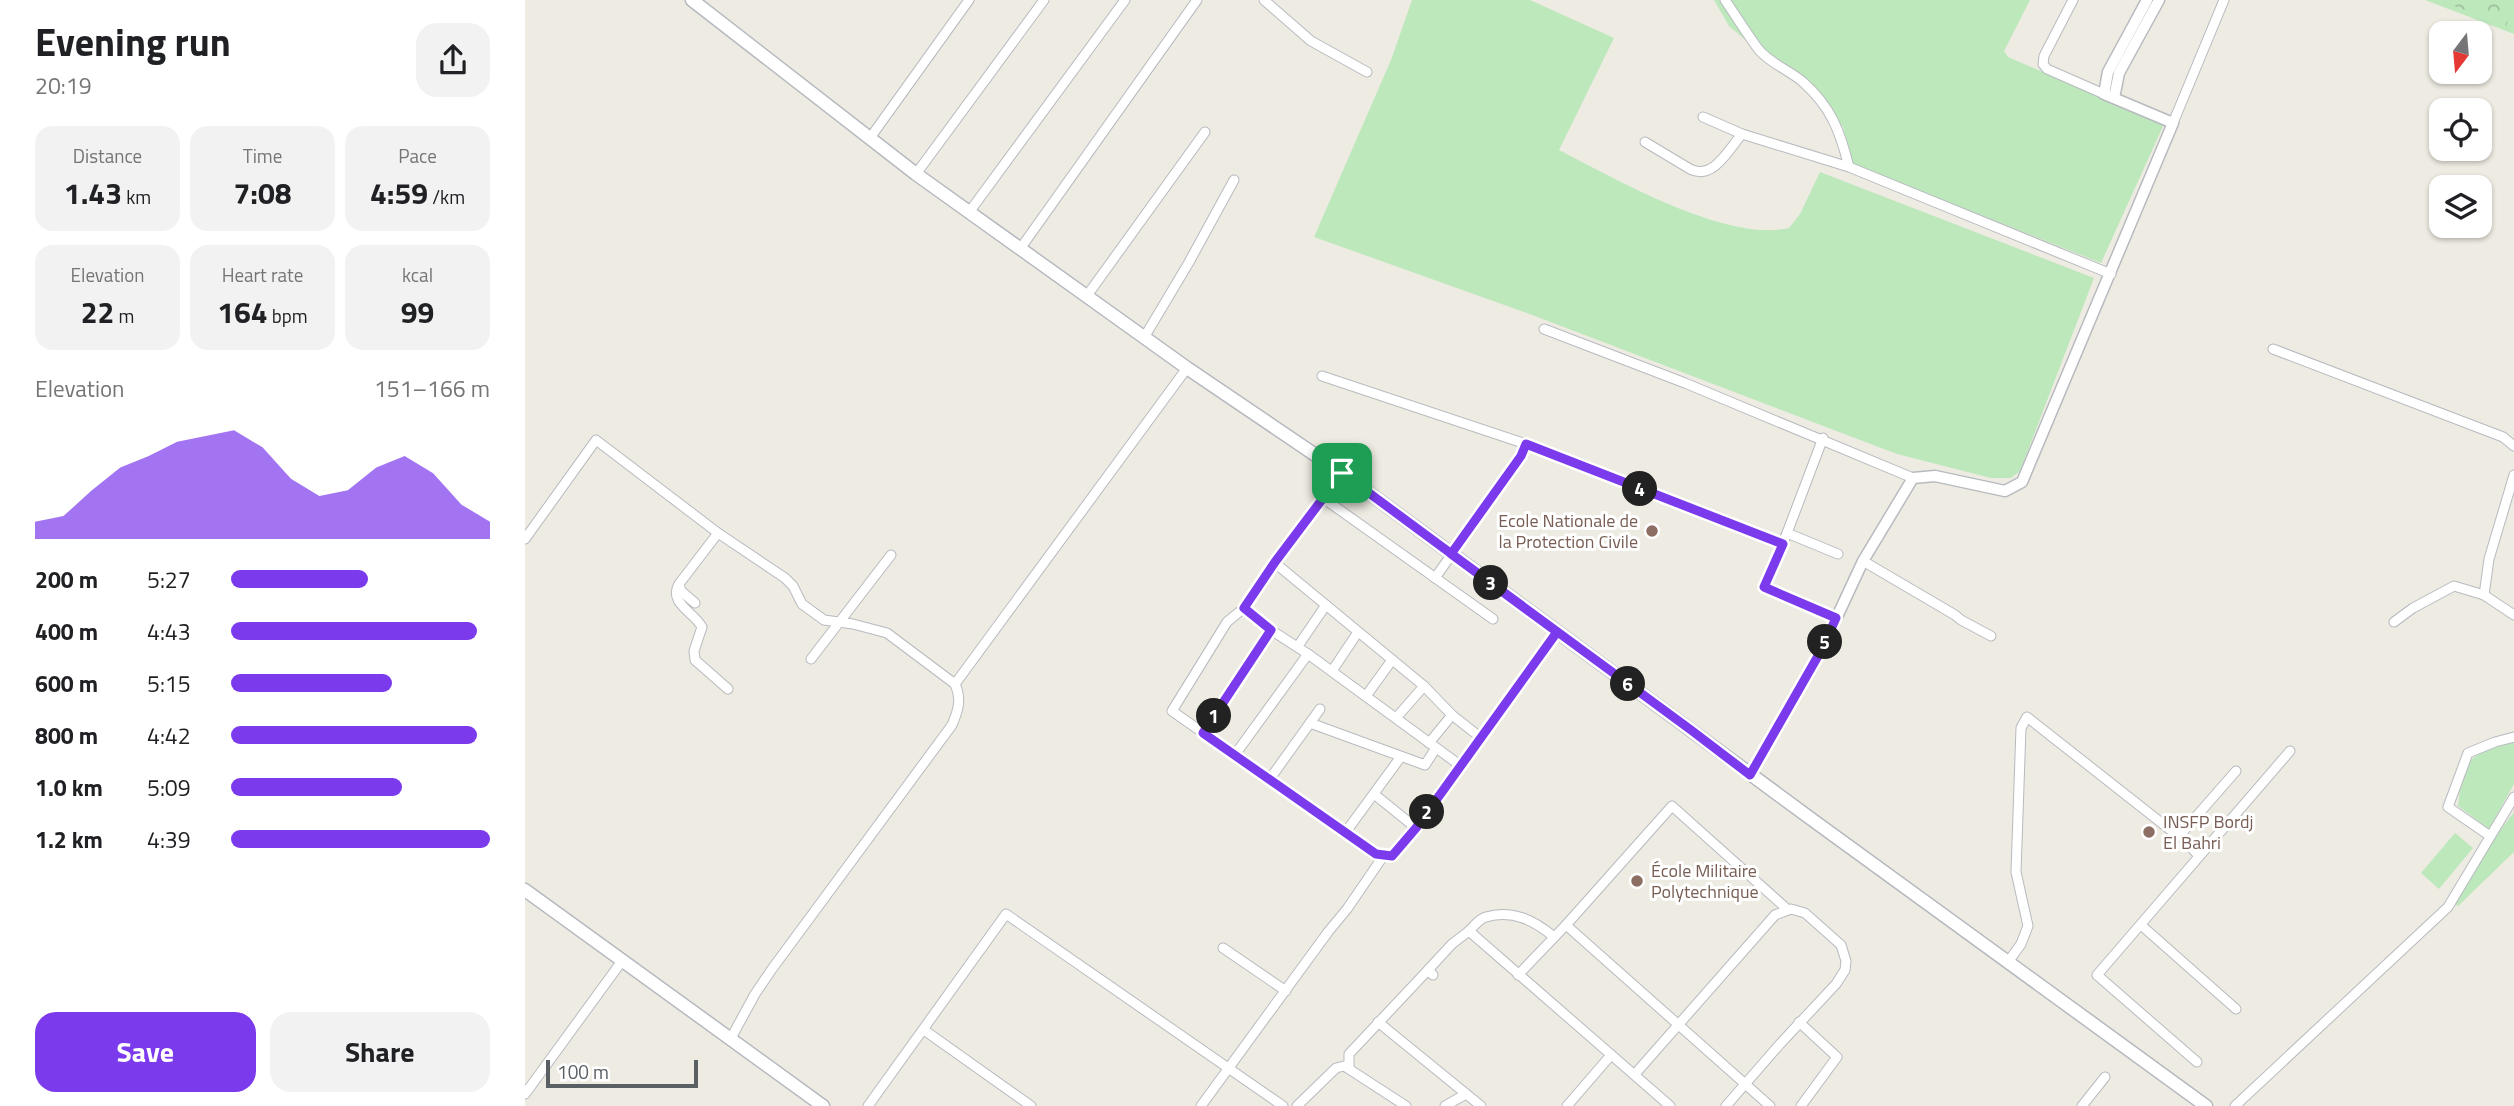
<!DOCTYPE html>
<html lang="en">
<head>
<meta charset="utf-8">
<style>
  body { margin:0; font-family:"Titillium Web",sans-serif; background:#f2f2f2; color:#202124; height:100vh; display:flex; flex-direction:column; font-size:26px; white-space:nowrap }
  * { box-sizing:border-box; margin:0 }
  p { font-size:23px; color:#757577 }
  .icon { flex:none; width:38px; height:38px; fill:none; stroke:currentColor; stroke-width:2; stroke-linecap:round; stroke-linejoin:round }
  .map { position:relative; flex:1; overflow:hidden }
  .panel { display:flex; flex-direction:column; background:#fff; width:525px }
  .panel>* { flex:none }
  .needle { width:46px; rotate:196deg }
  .controls { position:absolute; left:1904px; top:21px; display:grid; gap:14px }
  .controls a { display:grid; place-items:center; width:63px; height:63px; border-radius:14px; background:#fff; box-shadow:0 2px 5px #0004; font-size:35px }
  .scale { position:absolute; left:21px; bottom:18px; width:152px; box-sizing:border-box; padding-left:7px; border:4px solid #5a5f64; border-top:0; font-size:19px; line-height:24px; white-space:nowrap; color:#5a5f64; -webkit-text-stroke:5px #fff; paint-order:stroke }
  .pin { position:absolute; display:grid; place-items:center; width:60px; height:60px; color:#fff; margin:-30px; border-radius:14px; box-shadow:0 4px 10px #0006 }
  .km { position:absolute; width:35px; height:35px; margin:-18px; border-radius:50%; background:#222; color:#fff; font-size:19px; line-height:35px; text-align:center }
  .round { display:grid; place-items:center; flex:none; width:74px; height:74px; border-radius:21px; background:#f2f2f2 }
  .headline { display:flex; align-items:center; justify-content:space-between; height:119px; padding:0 35px }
  h1 { font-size:38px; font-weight:700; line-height:52px }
  .metrics { display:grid; grid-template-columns:repeat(3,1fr); gap:10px; height:119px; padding:7px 35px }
  .metrics div { display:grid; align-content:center; border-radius:18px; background:#f2f2f2; text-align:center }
  .metrics b { font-size:30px; font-weight:700 }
  .metrics small { font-size:19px; font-weight:400 }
  .metrics p { font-size:19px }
  .chart { height:196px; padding:14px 35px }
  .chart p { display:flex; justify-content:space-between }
  .chart svg { width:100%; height:126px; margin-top:7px; fill:#7c3aed; opacity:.7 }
  .primary-button { display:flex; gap:14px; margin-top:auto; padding:14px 35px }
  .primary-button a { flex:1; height:80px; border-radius:21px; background:#7c3aed; color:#fff; font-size:28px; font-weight:700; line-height:80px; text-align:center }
  .primary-button a+a { background:#f2f2f2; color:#202124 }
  ul { padding:0 35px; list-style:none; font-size:23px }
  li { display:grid; grid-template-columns:112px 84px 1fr; align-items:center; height:52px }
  li i { height:18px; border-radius:9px; background:#7c3aed }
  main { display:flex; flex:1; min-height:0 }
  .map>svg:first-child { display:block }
</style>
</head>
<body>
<main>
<section class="panel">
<div class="headline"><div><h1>Evening run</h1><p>20:19</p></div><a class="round"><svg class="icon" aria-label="share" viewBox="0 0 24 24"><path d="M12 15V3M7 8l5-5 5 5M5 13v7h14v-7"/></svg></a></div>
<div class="metrics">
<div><p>Distance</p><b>1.43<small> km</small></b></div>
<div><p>Time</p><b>7:08</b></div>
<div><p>Pace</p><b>4:59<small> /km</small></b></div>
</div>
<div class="metrics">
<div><p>Elevation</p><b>22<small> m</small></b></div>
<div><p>Heart rate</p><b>164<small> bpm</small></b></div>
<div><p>kcal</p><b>99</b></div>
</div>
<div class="chart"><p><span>Elevation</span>151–166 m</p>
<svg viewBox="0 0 160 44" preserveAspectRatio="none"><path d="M0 44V38L10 36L20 27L30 19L40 15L50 10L60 8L70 6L80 12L90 23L100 29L110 27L120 19L130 15L140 21L150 32L160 38V44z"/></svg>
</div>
<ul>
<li><b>200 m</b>5:27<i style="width:53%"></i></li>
<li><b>400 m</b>4:43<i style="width:95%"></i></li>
<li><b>600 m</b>5:15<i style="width:62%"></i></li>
<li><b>800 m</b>4:42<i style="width:95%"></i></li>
<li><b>1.0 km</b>5:09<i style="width:66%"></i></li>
<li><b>1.2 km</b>4:39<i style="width:100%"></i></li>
</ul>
<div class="primary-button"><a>Save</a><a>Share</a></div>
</section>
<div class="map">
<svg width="1989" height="1106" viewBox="0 0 1989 1106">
  <defs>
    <pattern id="forest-crowns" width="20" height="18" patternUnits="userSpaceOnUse" patternTransform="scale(1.75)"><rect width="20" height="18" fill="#bde8bc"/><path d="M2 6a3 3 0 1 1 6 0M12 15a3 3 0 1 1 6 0" fill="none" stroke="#9dbf9c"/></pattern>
  </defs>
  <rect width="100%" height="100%" fill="#eeebe2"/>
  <g fill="#bde8bc">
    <path d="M887 0H1005L1089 38 1034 150C1091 179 1202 243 1264 228L1275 214 1295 172 1569 278 1495 471 1486 478H1466L1372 454 1002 313 789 237 866 60Z"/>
    <polygon points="1189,0 1505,0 1479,51 1483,57 1639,124 1576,263 1327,164 1318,127 1282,92 1204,26"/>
    <polygon points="1900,0 1989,0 1989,34"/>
    <path d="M1989 742V784L1964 829 1933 806C1939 755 1943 756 1989 742Z"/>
    <polygon points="1989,812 1989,852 1933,906 1930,904 1968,840"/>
    <polygon points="1930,833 1948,848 1914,889 1896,873"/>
  </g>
  <polygon fill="url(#forest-crowns)" points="1914,0 1989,0 1989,6 1981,26"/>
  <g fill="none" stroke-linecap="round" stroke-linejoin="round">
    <defs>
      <g id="minor">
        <polyline points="739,0 786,41 842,72"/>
        <path d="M1200 0C1211 16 1222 34 1234 50 1246 64 1264 70 1278 82 1306 107 1315 131 1324 167"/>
        <polyline points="1548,0 1519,56 1518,64 1522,69 1579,94"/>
        <polyline points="1178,117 1217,134 1324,167 1586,274"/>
        <polyline points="1648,123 1699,0"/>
        <polyline points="345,138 444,0"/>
        <path d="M1120 142 1165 169C1188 181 1204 149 1217 134"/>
        <polyline points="391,174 519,0"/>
        <polyline points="445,211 600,0"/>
        <polyline points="495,249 672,0"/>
        <polyline points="561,297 680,132"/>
        <polyline points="1019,329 1160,383 1388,478"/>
        <polyline points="620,336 663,264 709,180"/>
        <polyline points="1748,349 1978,437 1989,446"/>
        <polyline points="797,376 1001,444 1258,544"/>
        <polyline points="1298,438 1262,533 1239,587 1311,618"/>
        <polyline points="817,473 750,563 719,608 702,622 647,711 851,854 867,856 891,828 1032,632"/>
        <polyline points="798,498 968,619"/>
        <polyline points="1262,533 1313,554"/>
        <polyline points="0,539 71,440 193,533 260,578 268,586 277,604 299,620 328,624 362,633 430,684"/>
        <polyline points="1338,561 1430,615 1436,620 1466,636"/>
        <polyline points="750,563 899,686 927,715 904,743"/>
        <polyline points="910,578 996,456 1001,444"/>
        <path d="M154 584C143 603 169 612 177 627L169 651 170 660 203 689"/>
        <polyline points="1959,595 1964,559 1989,475"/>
        <polyline points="170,603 156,591 154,584 193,533"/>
        <polyline points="719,608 746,630 783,654 936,766"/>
        <polyline points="1869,622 1888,608 1929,586 1959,595 1989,615"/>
        <polyline points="773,646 801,605"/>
        <polyline points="286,659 366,555"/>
        <polyline points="807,671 833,632"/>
        <polyline points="841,696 867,660"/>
        <polyline points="927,715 955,737"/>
        <polyline points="871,718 899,686"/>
        <polyline points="785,723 900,765 911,748"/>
        <polyline points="678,733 746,630"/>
        <polyline points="709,756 783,654"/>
        <polyline points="744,780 795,709"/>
        <polyline points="849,794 891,828"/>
        <polyline points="820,833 875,758"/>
        <polyline points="1655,835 1711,771"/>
        <polyline points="1965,836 1923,807 1943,753 1970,742 1989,737"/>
        <polyline points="1041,925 1245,1106"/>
        <polyline points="1616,925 1711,1009"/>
        <path d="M944 931C949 926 955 918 961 917 988 909 1010 921 1029 937"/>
        <polyline points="698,948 761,991"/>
        <polyline points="1483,962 1496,944 1503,926 1491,872 1496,728 1502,717 1648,832 1655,835 1674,856"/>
        <polyline points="908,975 903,970 927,944 944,931 1145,1106"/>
        <polyline points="993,975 1041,925 1147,806 1262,909"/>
        <polyline points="853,1022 956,1106"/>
        <polyline points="1274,1022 1312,1057 1276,1106"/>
        <polyline points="399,1030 506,1106"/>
        <path d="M205 1040 230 994 247 969 427 725C433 711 437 699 430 684L662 368"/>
        <polyline points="1672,1062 1572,975 1765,751"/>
        <polyline points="824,1069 881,1106"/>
        <polyline points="1110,1074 1250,915 1266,909 1280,913 1316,945 1321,961 1320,970 1311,984 1255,1044 1201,1106"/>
        <polyline points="0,1094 97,961"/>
        <polyline points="343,1106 481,914 758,1106"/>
        <polyline points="676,1106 803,932 822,909 859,855"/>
        <polyline points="772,1106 811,1068 819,1066 824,1069 824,1054 903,970"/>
        <polyline points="920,1106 941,1094"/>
        <polyline points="1042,1106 1086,1055"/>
        <polyline points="1557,1106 1580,1077"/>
        <polyline points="1710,1106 1923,907 1989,797"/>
      </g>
      <g id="tertiary">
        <polyline points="1589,98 1594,73 1634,0"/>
        <polyline points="1225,775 1297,649 1338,561 1388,478 1410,476 1480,491 1497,482 1648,123 1579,94 1583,72 1622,0"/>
      </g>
      <g id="secondary">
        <polyline points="167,0 391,174 662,368 817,473 1289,821 1681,1106"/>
        <polyline points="0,890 298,1106"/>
      </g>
    </defs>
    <use href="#minor" stroke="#b7babf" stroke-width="11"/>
    <use href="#tertiary" stroke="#b7babf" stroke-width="13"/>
    <use href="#secondary" stroke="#b5b9bf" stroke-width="15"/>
    <use href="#minor" stroke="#fff" stroke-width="9"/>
    <use href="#tertiary" stroke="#fff" stroke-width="10"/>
    <use href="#secondary" stroke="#fff" stroke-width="12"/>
  </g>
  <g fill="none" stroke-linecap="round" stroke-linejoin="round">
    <defs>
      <path id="route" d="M817 473 750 562 719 608 746 630 678 733 851 854 867 856 891 828 1032 632 926 554 996 456 1001 444 1258 544 1239 587 1311 618 1297 649 1225 775 1166 730C1049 644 933 559 817 473"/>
    </defs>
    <use href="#route" stroke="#fff" stroke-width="14"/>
    <use href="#route" stroke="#7c3aed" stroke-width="9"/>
  </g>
  <g fill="#8d6e63" stroke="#fff" stroke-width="2.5">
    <circle cx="1127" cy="531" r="7"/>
    <circle cx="1624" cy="832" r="7"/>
    <circle cx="1112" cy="881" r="7"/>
  </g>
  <g text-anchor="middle" stroke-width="6" stroke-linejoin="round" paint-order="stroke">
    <g font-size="18" fill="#785e54" stroke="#fff" text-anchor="start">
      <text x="1113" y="527" text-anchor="end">Ecole Nationale de<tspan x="1113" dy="21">la Protection Civile</tspan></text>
      <text x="1638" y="828">INSFP Bordj<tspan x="1638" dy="21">El Bahri</tspan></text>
      <text x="1126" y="877">École Militaire<tspan x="1126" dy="21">Polytechnique</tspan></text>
    </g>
  </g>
</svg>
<div class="controls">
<a><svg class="needle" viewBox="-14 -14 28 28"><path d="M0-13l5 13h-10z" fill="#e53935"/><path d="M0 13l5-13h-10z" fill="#757577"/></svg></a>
<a><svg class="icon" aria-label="locate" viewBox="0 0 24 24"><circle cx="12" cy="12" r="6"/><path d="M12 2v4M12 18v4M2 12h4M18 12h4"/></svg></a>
<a><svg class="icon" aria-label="layers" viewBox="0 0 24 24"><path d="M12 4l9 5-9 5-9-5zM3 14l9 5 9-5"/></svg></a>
</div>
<div class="scale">100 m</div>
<div class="pin" style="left:817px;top:473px;background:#1e9e55"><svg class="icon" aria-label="arrive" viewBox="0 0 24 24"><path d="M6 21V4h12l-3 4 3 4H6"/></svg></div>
<b class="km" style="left:689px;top:716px">1</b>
<b class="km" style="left:902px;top:812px">2</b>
<b class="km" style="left:966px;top:583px">3</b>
<b class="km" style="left:1115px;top:489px">4</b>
<b class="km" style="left:1300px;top:642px">5</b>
<b class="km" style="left:1103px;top:684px">6</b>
</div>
</main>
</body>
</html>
